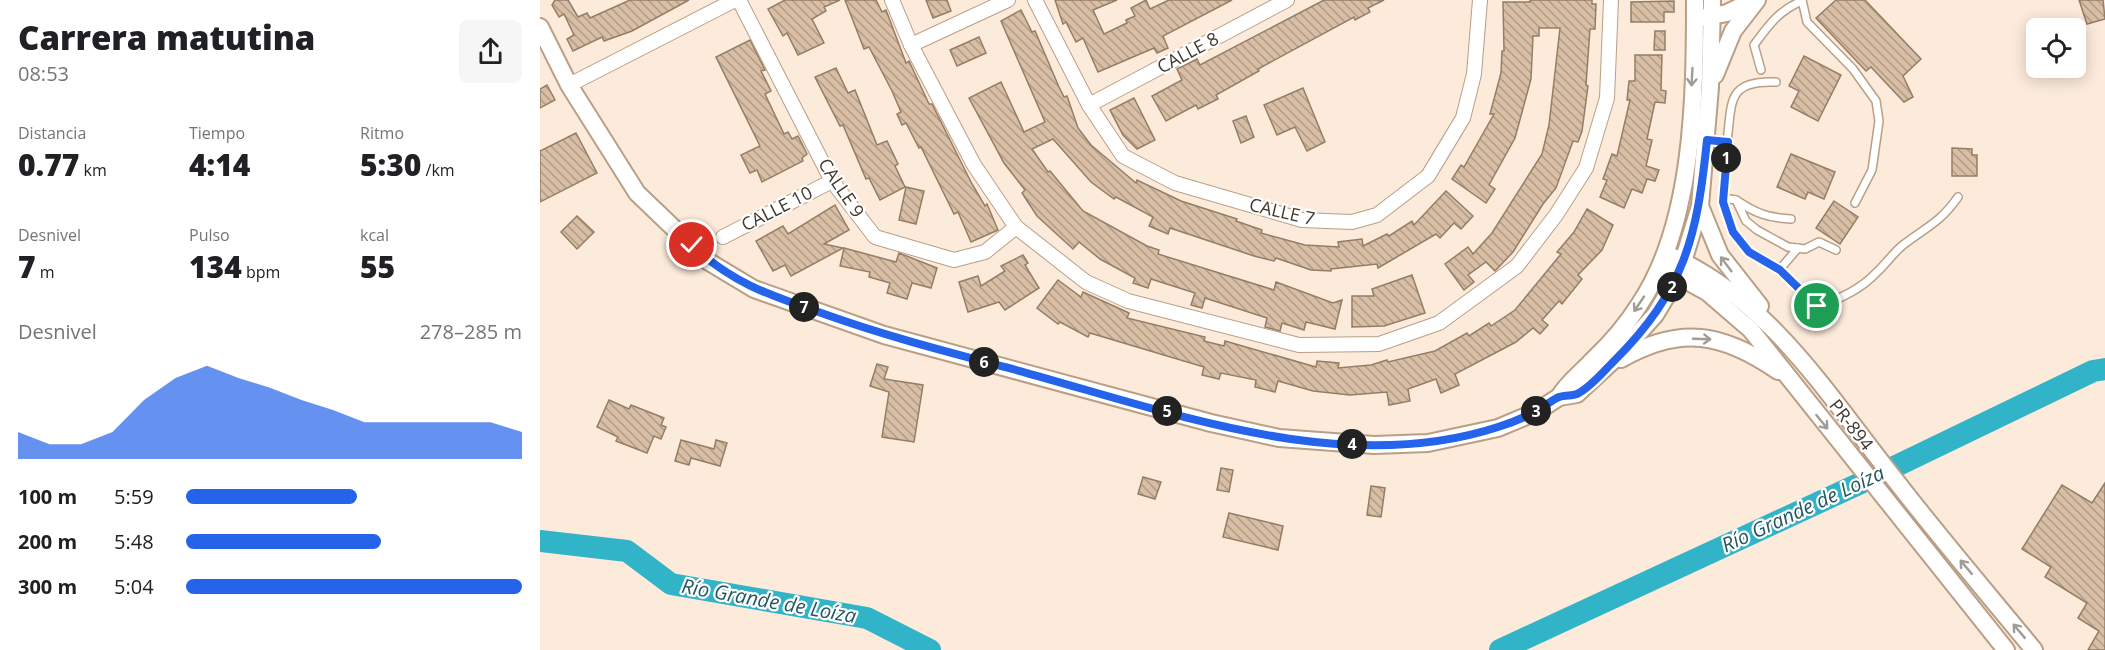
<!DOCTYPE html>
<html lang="es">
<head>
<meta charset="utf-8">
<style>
  body { margin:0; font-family:"Open Sans",sans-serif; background:#f6f6f6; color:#202124; height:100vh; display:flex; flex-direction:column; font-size:22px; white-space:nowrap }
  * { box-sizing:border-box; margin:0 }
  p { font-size:20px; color:#757577 }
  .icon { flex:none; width:33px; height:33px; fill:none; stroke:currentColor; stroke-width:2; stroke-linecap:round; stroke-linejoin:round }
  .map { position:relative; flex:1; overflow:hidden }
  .drawer { display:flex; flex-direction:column; background:#fff; width:540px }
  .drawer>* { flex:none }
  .buttons { position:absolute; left:1486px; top:18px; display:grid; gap:12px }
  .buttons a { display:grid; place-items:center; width:60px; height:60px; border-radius:9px; background:#fff; box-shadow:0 3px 15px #0003; font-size:30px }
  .pin { position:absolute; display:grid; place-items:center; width:51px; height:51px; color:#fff; margin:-26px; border:3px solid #fff; border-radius:50%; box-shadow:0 2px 6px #0007 }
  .km { position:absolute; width:30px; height:30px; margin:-15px; border-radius:50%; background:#222; color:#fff; font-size:16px; line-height:30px; text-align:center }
  .round { display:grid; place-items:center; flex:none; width:63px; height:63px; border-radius:9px; background:#f6f6f6 }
  .summary { display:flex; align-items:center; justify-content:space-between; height:102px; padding:0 18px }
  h1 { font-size:33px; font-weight:800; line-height:45px }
  .figures { display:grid; grid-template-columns:repeat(3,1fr); gap:9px; height:102px; padding:6px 18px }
  .figures div { display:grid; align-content:center }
  .figures b { font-size:30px; font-weight:800 }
  .figures small { font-size:16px; font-weight:400 }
  .figures p { font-size:16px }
  .chart { height:168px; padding:12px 18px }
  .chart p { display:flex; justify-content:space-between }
  .chart svg { width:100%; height:108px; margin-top:6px; fill:#2563eb; opacity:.7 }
  ul { padding:0 18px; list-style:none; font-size:20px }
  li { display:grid; grid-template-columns:96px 72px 1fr; align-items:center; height:45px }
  li i { height:15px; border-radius:8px; background:#2563eb }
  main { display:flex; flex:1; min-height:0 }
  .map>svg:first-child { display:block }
</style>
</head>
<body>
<main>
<section class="drawer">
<div class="summary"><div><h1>Carrera matutina</h1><p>08:53</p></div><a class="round"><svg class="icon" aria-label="share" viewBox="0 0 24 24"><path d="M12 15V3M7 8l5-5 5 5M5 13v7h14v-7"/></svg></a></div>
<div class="figures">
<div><p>Distancia</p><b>0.77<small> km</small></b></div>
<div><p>Tiempo</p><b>4:14</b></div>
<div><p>Ritmo</p><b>5:30<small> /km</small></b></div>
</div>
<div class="figures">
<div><p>Desnivel</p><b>7<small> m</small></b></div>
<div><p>Pulso</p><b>134<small> bpm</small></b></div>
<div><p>kcal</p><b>55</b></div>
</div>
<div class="chart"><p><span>Desnivel</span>278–285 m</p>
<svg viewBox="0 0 160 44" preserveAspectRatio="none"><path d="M0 44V33L10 38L20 38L30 33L40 20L50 11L60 6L70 11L80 15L90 20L100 24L110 29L120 29L130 29L140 29L150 29L160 33V44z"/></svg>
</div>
<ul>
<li><b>100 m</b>5:59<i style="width:51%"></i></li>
<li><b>200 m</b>5:48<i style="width:58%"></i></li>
<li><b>300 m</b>5:04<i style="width:100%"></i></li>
</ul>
</section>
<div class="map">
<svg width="1565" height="650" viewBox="0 0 1565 650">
  <defs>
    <pattern id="building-back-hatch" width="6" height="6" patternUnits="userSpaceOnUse" patternTransform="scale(1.5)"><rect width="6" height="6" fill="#d8bea4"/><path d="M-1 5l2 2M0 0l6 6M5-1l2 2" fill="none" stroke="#b19b86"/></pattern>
  </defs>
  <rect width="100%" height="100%" fill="#fcebdb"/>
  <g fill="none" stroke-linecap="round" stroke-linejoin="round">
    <g stroke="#31b4c7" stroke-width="22">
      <polyline points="0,541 87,551 131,584 327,618 390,650"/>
      <polyline points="960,650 1323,482 1553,371 1565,369"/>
    </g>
  </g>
  <g fill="url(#building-back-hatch)" stroke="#957d65" stroke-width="1.5">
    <polygon points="15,0 28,0 38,17 47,13 50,18 90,0 149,0 92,31 64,41 62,37 33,51 27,39 34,35 24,14 19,17 12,5"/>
    <polygon points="245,0 300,0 284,7 286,11 272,19 284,43 258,55 247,33 243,36 228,9"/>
    <polygon points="305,0 336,0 342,12 346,10 366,63 369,61 389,104 392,104 432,184 445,206 447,204 458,230 431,242 418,212 414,214 381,147 379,148 366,123 362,125 357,114 361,112 352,91 329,47 324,49"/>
    <polygon points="386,0 407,0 411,11 393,18"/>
    <polygon points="515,0 577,0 553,10 564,34 587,23 586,20 595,16 591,8 606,0 610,9 629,0 692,0 623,36 628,48 617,53 614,48 558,72 543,38 536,42 526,22 523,24"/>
    <polygon points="784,0 844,0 828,8 830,12 815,20 814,17 718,69 719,71 676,95 678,99 658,109 656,105 626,121 612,96 642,80 637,69 657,59 660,65"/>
    <polygon points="990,0 1052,0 1052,4 1056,4 1055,29 1050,29 1046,85 1048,86 1042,131 1038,142 1033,141 1016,188 1003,204 973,252 955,271 946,262 928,275 934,282 924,290 905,264 928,247 933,254 952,233 1002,154 1009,125 1020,28 999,28 999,36 993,36 991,79 975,138 949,185 955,189 946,203 912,179 921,165 924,167 954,114 950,114 961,73 962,51 964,51 963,2 990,2"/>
    <polygon points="1296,0 1325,0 1381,59 1363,76 1373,97 1364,102 1331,67 1326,71 1276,18"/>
    <polygon points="1539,0 1563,0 1565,19 1547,24"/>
    <polygon points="1134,1 1134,12 1124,12 1124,22 1091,22 1091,2"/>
    <polygon points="481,10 492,32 495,31 519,87 524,97 527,96 538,128 551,145 596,183 597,180 641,201 697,219 696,221 722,230 721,233 765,245 799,247 798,242 822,239 823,246 847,234 849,236 872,221 874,225 906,191 933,216 921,229 914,223 900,238 896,234 838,268 837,264 791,269 791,271 771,270 736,258 734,261 714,256 630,228 628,234 609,226 613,217 576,197 574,199 551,182 513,139 492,149 508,172 510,171 543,211 607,246 619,250 618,254 734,290 736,282 793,303 802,300 795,329 766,322 764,330 742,323 740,331 725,327 727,318 665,298 662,308 651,305 655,293 611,279 608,288 593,283 595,278 560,259 539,242 533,249 497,216 482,193 485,190 464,163 429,98 461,82 484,132 505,122 461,21"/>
    <polygon points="1115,31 1125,31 1125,50 1114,50"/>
    <polygon points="439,37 446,53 417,66 410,50"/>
    <polygon points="210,40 225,70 221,71 231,91 225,94 244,134 248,132 252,139 258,136 267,154 262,158 263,161 222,182 217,170 210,173 201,155 220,146 176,57"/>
    <polygon points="1095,55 1122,55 1121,90 1126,91 1125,103 1115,102 1107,139 1112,140 1106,166 1119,170 1115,181 1107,179 1102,193 1092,189 1084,208 1060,197 1067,180 1063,179 1072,154 1077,156 1090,100 1087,100 1089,81 1095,81"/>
    <polygon points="1264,56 1301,75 1278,121 1251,107 1259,91 1249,86"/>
    <polygon points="296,68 308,93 315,90 337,145 347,141 358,164 355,166 365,187 340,200 329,178 326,179 303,125 300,126 275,77"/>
    <polygon points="7,85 15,100 0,108 0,89"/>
    <polygon points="763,88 785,142 767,151 755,127 737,135 724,105"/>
    <polygon points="594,98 615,140 597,149 583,135 570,110"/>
    <polygon points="706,116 714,137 701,143 693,121"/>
    <polygon points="36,133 57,173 0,202 0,151"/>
    <polygon points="1412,148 1432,149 1432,155 1437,155 1437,176 1412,176"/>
    <polygon points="1251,154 1295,172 1284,199 1268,192 1265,199 1237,187"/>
    <polygon points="366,187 384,191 376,224 359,220"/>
    <polygon points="1294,201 1318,217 1300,244 1276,228"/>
    <polygon points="295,205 309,230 284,244 303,248 251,276 245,265 233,271 216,241 243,226 248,234"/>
    <polygon points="1047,209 1073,225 1062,250 1038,275 1042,279 1022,304 1019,301 1002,320 1008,325 1000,334 993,328 976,342 915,374 919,385 901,393 896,379 868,389 870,401 849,405 847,392 810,395 773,391 738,381 735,392 715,387 716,380 681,373 679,379 662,375 664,367 550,333 548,337 520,322 518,324 497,308 518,280 541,297 543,292 589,313 587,318 665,337 664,341 684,346 685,341 776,367 777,361 799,363 798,368 831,365 847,360 848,362 895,351 927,333 929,336 949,323 951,326 975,310 1021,254 1017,252 1034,232"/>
    <polygon points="37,216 54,232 37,249 21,232"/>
    <polygon points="304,248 356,262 359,253 397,268 391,288 372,283 367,299 347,293 350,283 329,277 330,272 300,266"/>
    <polygon points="483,255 488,263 485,265 499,288 465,310 459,302 428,312 419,282 438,276 441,286 465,271 461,266"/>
    <polygon points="872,275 885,313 844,326 812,327 812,296 834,296 832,289"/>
    <polygon points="337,364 348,367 344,379 383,385 374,442 342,437 349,392 330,386"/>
    <polygon points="69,400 89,409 91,405 124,418 121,425 126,427 121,439 114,436 107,453 76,441 78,437 57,427"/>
    <polygon points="141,440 174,449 176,440 187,443 180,466 151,458 149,465 135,461"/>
    <polygon points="681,468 693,470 689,492 677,490"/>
    <polygon points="603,477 621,482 615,499 598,494"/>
    <polygon points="1565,483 1565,650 1548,650 1559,631 1538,618 1547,603 1505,577 1511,567 1482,549 1522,485 1552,503"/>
    <polygon points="831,486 845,488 841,517 827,515"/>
    <polygon points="689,513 743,526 738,550 683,537"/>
  </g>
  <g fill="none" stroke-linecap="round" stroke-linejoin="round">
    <defs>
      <g id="service">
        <polyline points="1262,0 1267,22 1313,69 1336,101 1339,121 1332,170 1315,203"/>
        <path d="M1221 70 1214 45C1228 26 1239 10 1262 1"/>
        <path d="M1167 140 1187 142 1183 202 1193 232 1209 252 1240 269 1277 306C1298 300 1321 289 1337 272 1346 264 1353 253 1363 245 1386 227 1400 223 1418 197"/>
        <path d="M1187 142C1192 101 1187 80 1236 82"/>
        <polyline points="1183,198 1196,200 1206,221 1217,230 1248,247 1265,249 1279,242 1296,250"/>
        <path d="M1196 200C1215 213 1228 218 1251 219"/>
        <polyline points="1240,269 1258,248"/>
      </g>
      <g id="minor">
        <polyline points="199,0 292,181 335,237 414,260 445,252 476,227"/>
        <polyline points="352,0 371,45 434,165 476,227 546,282 588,301 759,345 839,344 899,323 977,266 1016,215 1046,168 1067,98 1071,0"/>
        <polyline points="495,0 549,105 583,156 635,183 762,220 812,222 837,215 888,176 923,118 934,74 940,0"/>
        <polyline points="371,45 468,0"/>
        <polyline points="29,85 195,0"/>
        <polyline points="549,105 747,0"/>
        <polyline points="183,237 292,181"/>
      </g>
      <g id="tertiary">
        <polyline points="1161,18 1187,13 1214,0"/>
        <polyline points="0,27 29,85 97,193 169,262 214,289 344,335 671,423 739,438 834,445 888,443 958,428 996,412 1019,397 1037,394 1078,356 1115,315 1139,275 1160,206 1170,87 1172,0"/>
        <polyline points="1175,75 1193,31 1217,0"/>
        <polyline points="1160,206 1180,255 1220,306"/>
        <path d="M1126 254C1229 297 1289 397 1356 481 1401 539 1448 594 1494 650"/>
        <polyline points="1121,267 1167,292 1211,330 1466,650"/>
        <path d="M1081 359C1141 325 1183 333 1238 371"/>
        <path d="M1019 397C1028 382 1040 374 1052 361 1070 344 1086 326 1099 305 1154 224 1155 96 1155 0"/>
      </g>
    </defs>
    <use href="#service" stroke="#b99f86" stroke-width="10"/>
    <use href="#minor" stroke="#b99f86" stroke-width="16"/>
    <use href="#tertiary" stroke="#b99f86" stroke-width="20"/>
    <use href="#service" stroke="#fff" stroke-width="7"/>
    <use href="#minor" stroke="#fff" stroke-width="14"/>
    <use href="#tertiary" stroke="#fff" stroke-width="16"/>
  </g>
  <defs><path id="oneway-shaft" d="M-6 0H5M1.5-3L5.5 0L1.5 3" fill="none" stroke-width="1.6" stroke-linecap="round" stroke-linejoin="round" transform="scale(1.5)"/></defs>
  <g stroke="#a09c96">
    <use href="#oneway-shaft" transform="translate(1152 77) rotate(93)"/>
    <use href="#oneway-shaft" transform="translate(1186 264) rotate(-127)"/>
    <use href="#oneway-shaft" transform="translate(1099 304) rotate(124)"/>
    <use href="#oneway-shaft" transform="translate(1162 339) rotate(2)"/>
    <use href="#oneway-shaft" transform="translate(1282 422) rotate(51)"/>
    <use href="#oneway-shaft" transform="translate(1426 567) rotate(-130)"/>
    <use href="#oneway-shaft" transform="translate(1479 631) rotate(-130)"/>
  </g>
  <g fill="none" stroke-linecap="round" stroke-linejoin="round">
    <defs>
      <path id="route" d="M152 245C192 284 235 297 287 315 349 337 412 353 476 370 627 411 802 478 958 427 971 423 986 417 998 410 1005 406 1012 400 1019 397 1025 395 1032 396 1037 394 1050 388 1064 371 1074 361 1145 290 1157 237 1167 140L1188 142 1183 202 1193 232 1209 252 1240 270 1277 306"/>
    </defs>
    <use href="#route" stroke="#fff" stroke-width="12"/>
    <use href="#route" stroke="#2563eb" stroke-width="8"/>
  </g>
  <g text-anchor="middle" stroke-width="4.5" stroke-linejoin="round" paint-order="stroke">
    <g font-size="18" fill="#42382d" stroke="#fff">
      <text transform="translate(648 53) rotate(-28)" y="6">CALLE 8</text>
      <text transform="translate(301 188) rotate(56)" y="6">CALLE 9</text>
      <text transform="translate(237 209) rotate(-27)" y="6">CALLE 10</text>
      <text transform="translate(742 212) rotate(13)" y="6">CALLE 7</text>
      <text transform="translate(1311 425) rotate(52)" y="6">PR-894</text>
    </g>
    <g font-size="20" font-style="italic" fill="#23575f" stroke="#fff">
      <text transform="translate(1263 509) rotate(-25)" y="7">Río Grande de Loíza</text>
      <text transform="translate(229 601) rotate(10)" y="7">Río Grande de Loíza</text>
    </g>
  </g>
</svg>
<div class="buttons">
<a><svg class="icon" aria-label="locate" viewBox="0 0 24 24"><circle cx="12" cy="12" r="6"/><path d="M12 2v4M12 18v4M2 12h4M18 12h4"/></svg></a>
</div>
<div class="pin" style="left:1277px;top:306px;background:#1e9e55"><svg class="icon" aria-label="arrive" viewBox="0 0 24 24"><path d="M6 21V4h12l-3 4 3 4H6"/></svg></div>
<div class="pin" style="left:152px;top:245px;background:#d93025"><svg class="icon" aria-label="check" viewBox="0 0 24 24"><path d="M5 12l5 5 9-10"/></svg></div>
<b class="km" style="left:1186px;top:158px">1</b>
<b class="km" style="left:1132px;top:287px">2</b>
<b class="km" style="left:996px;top:411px">3</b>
<b class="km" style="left:812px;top:444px">4</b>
<b class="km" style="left:627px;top:411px">5</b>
<b class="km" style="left:444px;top:362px">6</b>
<b class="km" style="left:264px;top:307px">7</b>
</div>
</main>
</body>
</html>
